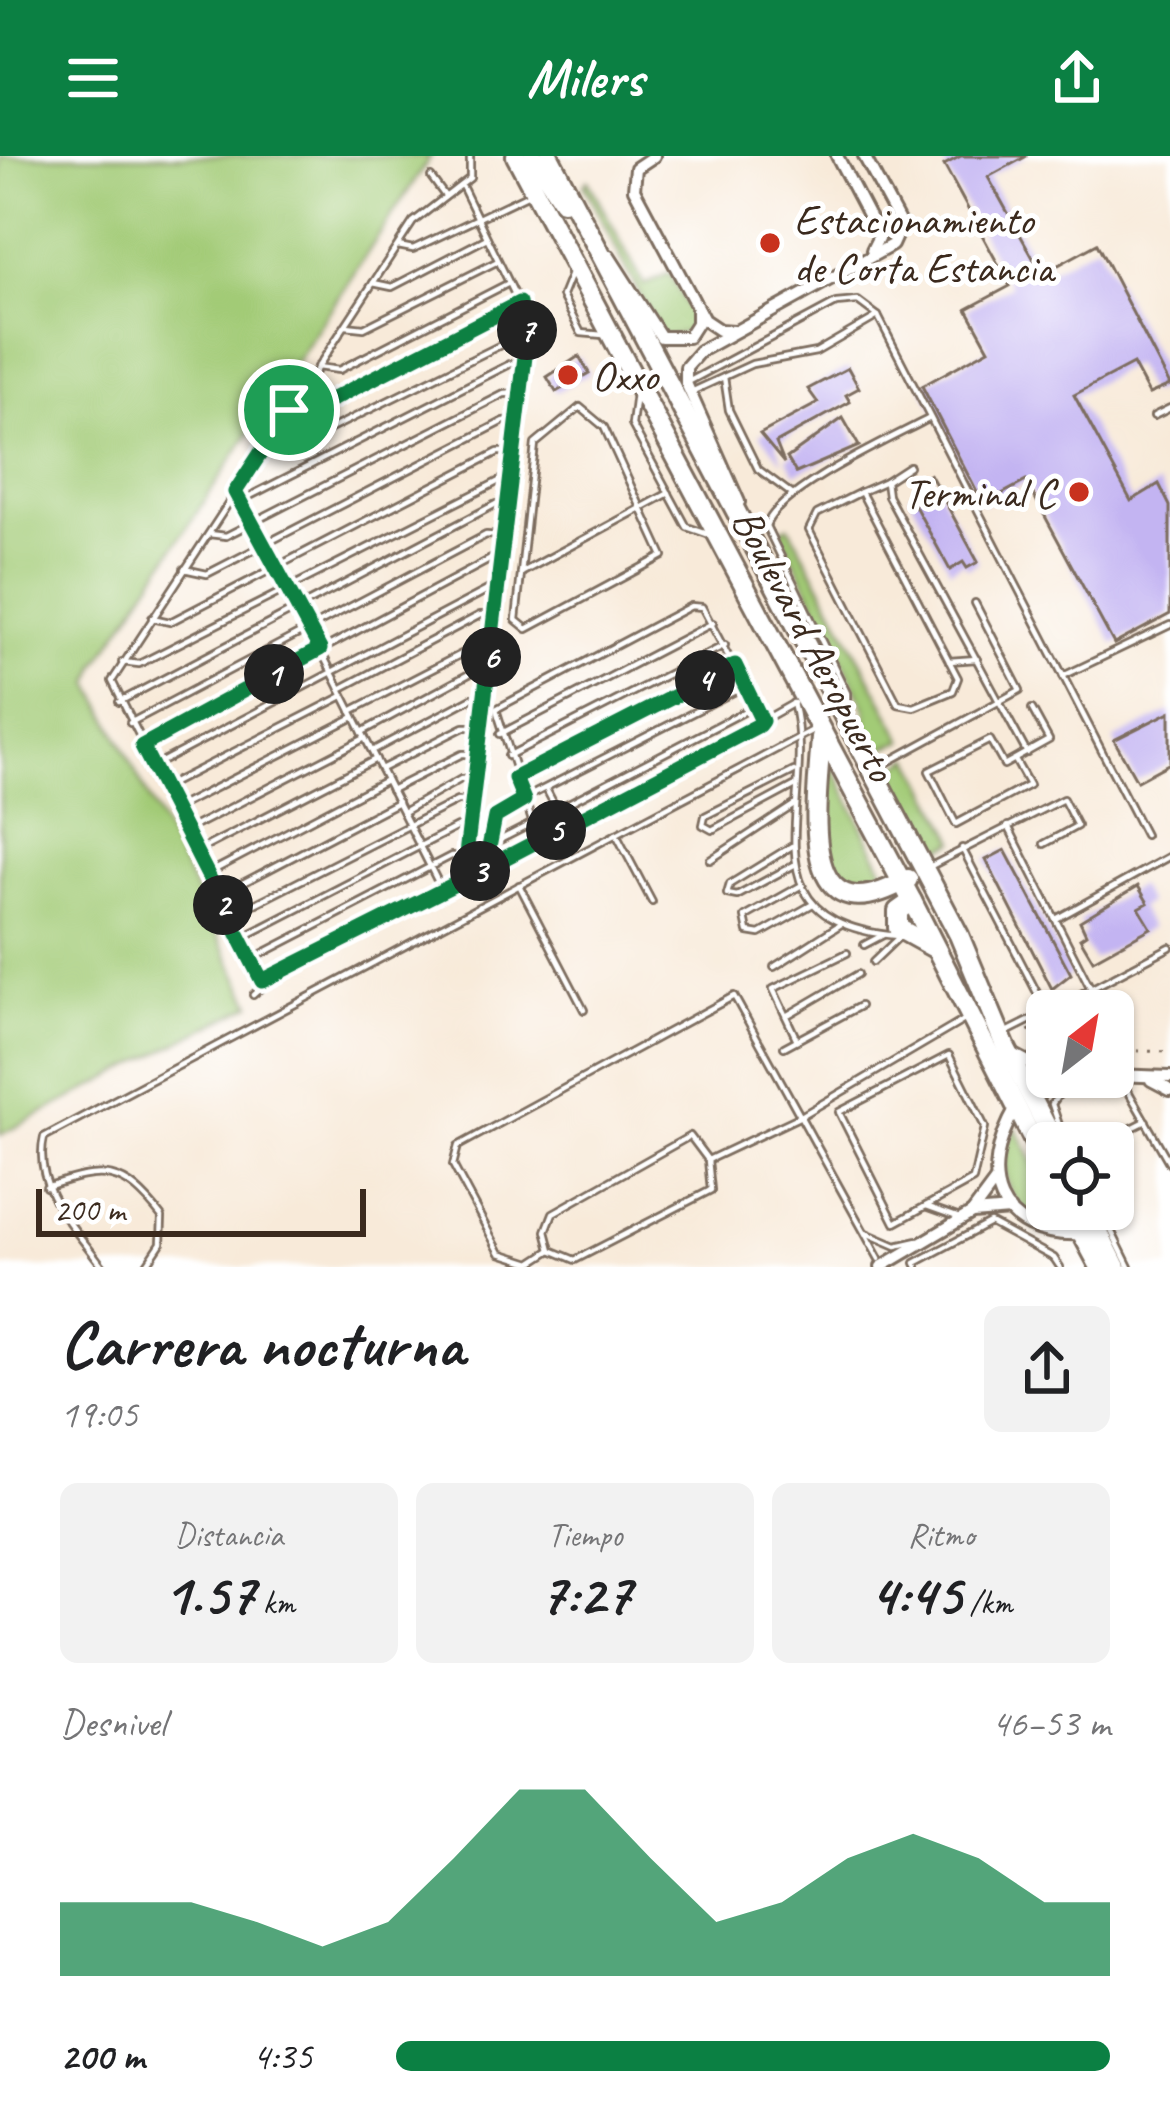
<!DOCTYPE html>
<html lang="es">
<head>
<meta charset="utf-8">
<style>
  body { margin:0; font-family:Caveat,sans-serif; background:#f2f2f2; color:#202124; height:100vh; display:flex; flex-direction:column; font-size:45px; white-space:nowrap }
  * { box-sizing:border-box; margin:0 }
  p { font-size:39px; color:#757577 }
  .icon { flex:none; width:66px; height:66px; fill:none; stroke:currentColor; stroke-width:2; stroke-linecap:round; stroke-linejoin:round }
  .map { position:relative; height:1111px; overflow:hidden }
  .drawer { display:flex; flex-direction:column; background:#fff; flex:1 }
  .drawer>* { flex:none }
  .needle { width:78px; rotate:31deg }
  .fabs { position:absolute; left:1026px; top:834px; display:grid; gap:24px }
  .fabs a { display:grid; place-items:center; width:108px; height:108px; border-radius:18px; background:#fff; box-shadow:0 3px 9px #0004; font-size:60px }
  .scale { position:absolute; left:36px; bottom:30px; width:330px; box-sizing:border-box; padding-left:12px; border:6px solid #3b2a1e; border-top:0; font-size:33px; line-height:42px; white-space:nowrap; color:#3b2a1e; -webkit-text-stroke:9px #fff; paint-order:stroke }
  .pin { position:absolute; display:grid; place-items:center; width:102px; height:102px; color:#fff; margin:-51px; border:6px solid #fff; border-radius:50%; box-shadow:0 3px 12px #0007 }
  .km { position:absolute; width:60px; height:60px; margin:-30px; border-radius:50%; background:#222; color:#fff; font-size:33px; line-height:60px; text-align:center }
  .round { display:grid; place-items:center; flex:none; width:126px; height:126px; border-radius:18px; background:#f2f2f2 }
  .overview { display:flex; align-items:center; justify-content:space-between; height:204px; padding:0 60px }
  h1 { font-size:66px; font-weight:600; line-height:90px }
  .stats { display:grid; grid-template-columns:repeat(3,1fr); gap:18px; height:204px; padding:12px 60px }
  .stats div { display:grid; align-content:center; border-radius:18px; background:#f2f2f2; text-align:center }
  .stats b { font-size:60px; font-weight:600 }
  .stats small { font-size:33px; font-weight:400 }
  .stats p { font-size:33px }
  .chart { height:336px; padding:24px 60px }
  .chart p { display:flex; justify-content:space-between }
  .chart svg { width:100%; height:216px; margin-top:12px; fill:#0b8043; opacity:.7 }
  ul { padding:0 60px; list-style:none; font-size:39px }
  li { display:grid; grid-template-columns:192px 144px 1fr; align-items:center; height:90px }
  li i { height:30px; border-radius:15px; background:#0b8043 }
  header { display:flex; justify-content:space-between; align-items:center; height:156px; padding:0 60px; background:#0b8043; color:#fff; font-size:54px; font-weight:600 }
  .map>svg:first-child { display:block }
</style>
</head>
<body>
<header><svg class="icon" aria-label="menu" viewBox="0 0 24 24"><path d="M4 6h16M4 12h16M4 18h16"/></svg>Milers<svg class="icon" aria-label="share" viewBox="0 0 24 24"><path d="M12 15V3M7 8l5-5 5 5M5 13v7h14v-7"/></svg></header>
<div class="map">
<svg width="1170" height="1111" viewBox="0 0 1170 1111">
  <rect width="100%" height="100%" fill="#fff"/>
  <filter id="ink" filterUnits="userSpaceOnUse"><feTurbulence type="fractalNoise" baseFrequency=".00833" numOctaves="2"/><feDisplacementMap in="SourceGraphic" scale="24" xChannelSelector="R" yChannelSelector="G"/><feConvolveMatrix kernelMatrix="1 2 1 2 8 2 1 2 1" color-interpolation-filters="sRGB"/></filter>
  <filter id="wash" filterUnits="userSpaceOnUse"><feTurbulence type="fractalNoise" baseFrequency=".004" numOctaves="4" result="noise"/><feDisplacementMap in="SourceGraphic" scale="48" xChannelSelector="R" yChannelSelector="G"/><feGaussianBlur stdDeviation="2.7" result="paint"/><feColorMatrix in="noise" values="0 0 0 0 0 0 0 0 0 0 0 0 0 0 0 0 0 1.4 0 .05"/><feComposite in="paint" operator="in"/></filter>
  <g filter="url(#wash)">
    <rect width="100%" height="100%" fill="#f8ead9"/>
    <g fill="#a2cb76" stroke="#6e7a4a" stroke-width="3">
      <polygon points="0,0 431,0 97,509 91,527 252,848 0,979"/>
      <polygon points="588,24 644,129 669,117 693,162 691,175 661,181 584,29"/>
      <polygon points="789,370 904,585 883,592 867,581 866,553 780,374"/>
      <polygon points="827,598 887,721 887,727 869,733 841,728 824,695"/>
      <path d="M911 601 956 685C941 694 929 698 917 681L921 663 895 628 899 610Z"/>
      <path d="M1016 972 1047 1033V1053H1057L1065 1070C1013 1064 989 1017 1016 972Z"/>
    </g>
    <g id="blocks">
      <g fill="#c3b4f2">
        <polygon points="961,0 1027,0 988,21 1042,118 1097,88 1170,229 1149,238 1133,208 1074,239 1131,345 1159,328 1170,350 1170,458 1114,488 1026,325 983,348 922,230 989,193 967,153 1010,130 944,9"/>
        <polygon points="579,200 589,217 556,236 547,221"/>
        <polygon points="848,212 859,232 846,239 850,246 776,287 784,307 760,278 818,247 808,233"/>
        <polygon points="843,262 859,290 796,317 787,302"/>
        <polygon points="930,318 978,406 967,412 963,406 950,414 909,339 923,331 920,324"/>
        <polygon points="1170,556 1170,607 1137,625 1114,584"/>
        <polygon points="1005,694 1071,818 1052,833 986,704"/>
        <polygon points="1138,730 1148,747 1139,752 1151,772 1093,804 1080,782 1086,778 1080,765"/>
      </g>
    </g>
  </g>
  <g filter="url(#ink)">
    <use href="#blocks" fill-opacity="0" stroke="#7d6d5f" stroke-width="3"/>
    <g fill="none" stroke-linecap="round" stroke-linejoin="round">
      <defs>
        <g id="lane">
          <polyline points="431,21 445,40"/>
          <polyline points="463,32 519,147 527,176 463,723"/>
          <polyline points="398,90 413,93 529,38"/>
          <polyline points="572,115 562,140 581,177 603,179"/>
          <polyline points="373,127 392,131 487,82"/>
          <polyline points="346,170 364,172 498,105"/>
          <polyline points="317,211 339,214 509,127"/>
          <polyline points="724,221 729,254 758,313 793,339"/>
          <polyline points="690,225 836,147 858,145 878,160 1145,679"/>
          <polyline points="691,236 752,208 816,196 878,160"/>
          <polyline points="636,237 632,269 687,371 710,379"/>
          <polygon points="580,251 604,271 663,400 527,473 516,464 535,288"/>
          <polyline points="289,254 306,257 519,147"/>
          <polyline points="1154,260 1170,252"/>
          <polyline points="262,294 282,297 527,176"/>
          <polyline points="909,310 886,325 888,340 1027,597"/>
          <polyline points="235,336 244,343 442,734"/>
          <polygon points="861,336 958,522 953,535 914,551 898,548 809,374 817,358"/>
          <polyline points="861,336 886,325"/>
          <polyline points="244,343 510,208 524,207"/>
          <polyline points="209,378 226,380 504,238 522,237"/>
          <polyline points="184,413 207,418 504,265 517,264"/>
          <polyline points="521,417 669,337"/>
          <polyline points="152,462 170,466 498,296 516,296"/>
          <polyline points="949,505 977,503"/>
          <polyline points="122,506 139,508 513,318"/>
          <polyline points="1063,520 1170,469"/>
          <polyline points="340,533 480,459 496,459"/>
          <polyline points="119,546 496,348 509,347"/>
          <path d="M793 547C820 644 736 766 898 780"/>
          <path d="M847 548V537L766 370C778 333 893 282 930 262"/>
          <polyline points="351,555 477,490 491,488"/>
          <polyline points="762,565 794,547"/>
          <polyline points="130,567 486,379 504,380"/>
          <polyline points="362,576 471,517 489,516"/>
          <polyline points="500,578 713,467"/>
          <polyline points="142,590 491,403 503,402"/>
          <polyline points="372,595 472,542 485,542"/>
          <polyline points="508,600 725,489"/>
          <polyline points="1015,604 1029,629 956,668 929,615 990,584 1004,609 1049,584 1032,553"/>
          <polyline points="152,611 497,429"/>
          <polyline points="877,612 1020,534 975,447"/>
          <polyline points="381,613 464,571 482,571"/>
          <polyline points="515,622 734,509"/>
          <polyline points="794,630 712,674 703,669 705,660 794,615"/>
          <polyline points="163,632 343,540"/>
          <polyline points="546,633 565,669"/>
          <polyline points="391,634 462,598 479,598"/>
          <polyline points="174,653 354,561"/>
          <polyline points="557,653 755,550"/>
          <polyline points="403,656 461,623 476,623"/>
          <polyline points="1008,670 1091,833"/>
          <polyline points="185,675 365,582"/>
          <polyline points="616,678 652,746"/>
          <polyline points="488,690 531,668"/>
          <polyline points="792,690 730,728 727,738 737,740 794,709"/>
          <polyline points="962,692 1047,856 1007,876"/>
          <polyline points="196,696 376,603"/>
          <polyline points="710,704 794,649"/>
          <polyline points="485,712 493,667 500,655 745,530"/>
          <polyline points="927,712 1063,643 1077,670 1044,688"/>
          <polyline points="207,718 386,624"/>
          <polyline points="519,729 584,854"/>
          <polyline points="802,729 745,761 748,776 760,778 813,748"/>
          <polyline points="218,740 398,646"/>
          <polyline points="229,761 457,645 471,645"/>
          <polyline points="1056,763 1170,700"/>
          <polyline points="240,783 457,671 470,671"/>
          <polyline points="864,789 883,779"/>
          <polyline points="252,803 451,700 466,700"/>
          <polyline points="873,806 900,780"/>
          <polyline points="774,811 841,768"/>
          <polyline points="262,825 759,569 755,550 702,451 691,450 496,553 538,684"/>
          <polyline points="253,839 264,829 112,525 413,66 470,22 470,0"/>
          <polyline points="1049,855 1170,791"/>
          <polyline points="786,860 858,818"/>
          <polyline points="797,884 773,833 847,797"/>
          <polyline points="784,891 860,850"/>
          <polygon points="949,899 985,971 973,1024 895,1067 839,956"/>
          <polyline points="1119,919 1170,1008"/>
          <polyline points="1118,979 1146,965"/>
          <polygon points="690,980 708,1004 711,1034 575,1104 551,1094 546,1075 553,1057"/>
          <polyline points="1065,987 1052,948 1071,921"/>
          <polyline points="708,1004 801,960 966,863"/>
          <path d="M46 1031C104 1011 123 1011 162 1061L161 1087 145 1111"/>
          <polyline points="926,1050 960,1062"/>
          <polyline points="1093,1055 1103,1058 1129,1111"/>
          <polyline points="866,1077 896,1090 918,1085"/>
          <polyline points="551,1094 531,1107 500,1097 453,1009 458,990 734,840 879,1103"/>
          <path d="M103 1111C75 1072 32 1032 44 981L813 574"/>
          <polyline points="917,1111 915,1107 990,1067 1054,1102 1060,1111"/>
        </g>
        <g id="street">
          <polyline points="654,0 636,12 634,33 704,164 719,174 733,175"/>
          <polyline points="837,0 879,80 872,94"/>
          <polyline points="609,100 661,181 688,181 697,167 697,154"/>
          <polyline points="739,346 686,227 686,211 700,195 892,89 901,69 864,0"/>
          <polyline points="1013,898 1047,916"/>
          <polyline points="1113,919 1170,921"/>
          <polyline points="1151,924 1170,934"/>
          <path d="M1016 952C977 1019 994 1082 1082 1078"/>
          <polyline points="972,1057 995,1026"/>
          <polyline points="881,1111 972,1057 1010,1054"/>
        </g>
        <g id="highway">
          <polyline points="516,0 912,745 1047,1011"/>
          <polyline points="533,0 563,45"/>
          <polyline points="549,0 959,779 1006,892 1055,987"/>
          <path d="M821 581C817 649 794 788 908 723"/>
          <polyline points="912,745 898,755 898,772 936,793"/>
          <polyline points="1069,1053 1100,1111"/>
          <polyline points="1087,1053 1116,1111"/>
        </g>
      </defs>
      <use href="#lane" stroke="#7d6d5f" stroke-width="10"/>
      <use href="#street" stroke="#7d6d5f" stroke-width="16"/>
      <use href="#highway" stroke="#7d6d5f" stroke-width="24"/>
      <g stroke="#7d6d5f" stroke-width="3" stroke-dasharray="3 9" stroke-linecap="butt">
        <polyline points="1029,873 1038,890 1047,891"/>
        <polyline points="1113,894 1170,896"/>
      </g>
      <use href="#lane" stroke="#fff" stroke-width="4.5"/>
      <use href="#street" stroke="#fff" stroke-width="10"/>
      <use href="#highway" stroke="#fff" stroke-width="18"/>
    </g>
  </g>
  <g fill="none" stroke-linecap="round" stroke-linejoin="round" filter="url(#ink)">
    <defs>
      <polyline id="route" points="289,254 235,336 320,493 142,590 262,825 463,724 485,712 495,661 524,644 515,622 735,509 762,565 759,569 463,724 526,192 519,147 306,257 289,254"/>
    </defs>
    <use href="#route" stroke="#fff" stroke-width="24"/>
    <use href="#route" stroke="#0b8043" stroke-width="15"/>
  </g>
  <g fill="#c8321e" stroke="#fff" stroke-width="4.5">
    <circle cx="770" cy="87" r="12"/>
    <circle cx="568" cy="219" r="12"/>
    <circle cx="1079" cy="336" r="12"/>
  </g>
  <g text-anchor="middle" stroke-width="10" stroke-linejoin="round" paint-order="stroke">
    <g font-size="42" fill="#3b2a1e" stroke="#fff" text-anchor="start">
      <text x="794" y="78">Estacionamiento<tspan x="794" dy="48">de Corta Estancia</tspan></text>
      <text x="592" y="234">Oxxo</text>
      <text x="1055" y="351" text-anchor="end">Terminal C</text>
    </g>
    <g font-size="42" fill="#3b2a1e" stroke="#fff">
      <text transform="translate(815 488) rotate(62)" y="15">Boulevard Aeropuerto</text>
    </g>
  </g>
</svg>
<div class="fabs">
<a><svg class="needle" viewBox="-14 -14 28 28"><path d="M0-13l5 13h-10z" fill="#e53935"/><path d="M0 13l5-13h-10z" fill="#757577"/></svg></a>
<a><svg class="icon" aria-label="locate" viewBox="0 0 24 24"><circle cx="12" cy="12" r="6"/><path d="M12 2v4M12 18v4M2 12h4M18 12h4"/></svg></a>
</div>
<div class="scale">200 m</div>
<div class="pin" style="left:289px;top:254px;background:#1e9e55"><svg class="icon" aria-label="arrive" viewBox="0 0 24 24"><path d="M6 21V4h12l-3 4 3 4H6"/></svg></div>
<b class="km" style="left:274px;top:518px">1</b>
<b class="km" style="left:223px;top:749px">2</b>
<b class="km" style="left:480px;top:715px">3</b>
<b class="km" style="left:705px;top:524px">4</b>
<b class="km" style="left:556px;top:674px">5</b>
<b class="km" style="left:491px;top:501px">6</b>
<b class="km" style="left:527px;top:174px">7</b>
</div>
<section class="drawer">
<div class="overview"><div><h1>Carrera nocturna</h1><p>19:05</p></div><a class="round"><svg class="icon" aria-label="share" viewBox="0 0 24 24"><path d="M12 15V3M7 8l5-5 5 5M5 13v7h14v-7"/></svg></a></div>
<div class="stats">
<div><p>Distancia</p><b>1.57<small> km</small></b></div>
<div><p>Tiempo</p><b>7:27</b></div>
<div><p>Ritmo</p><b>4:45<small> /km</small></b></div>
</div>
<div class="chart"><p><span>Desnivel</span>46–53 m</p>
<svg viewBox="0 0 160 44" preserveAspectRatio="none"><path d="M0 44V29L10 29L20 29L30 33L40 38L50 33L60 20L70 6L80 6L90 20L100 33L110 29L120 20L130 15L140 20L150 29L160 29V44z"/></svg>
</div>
<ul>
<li><b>200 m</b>4:35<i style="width:100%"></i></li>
</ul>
</section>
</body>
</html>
